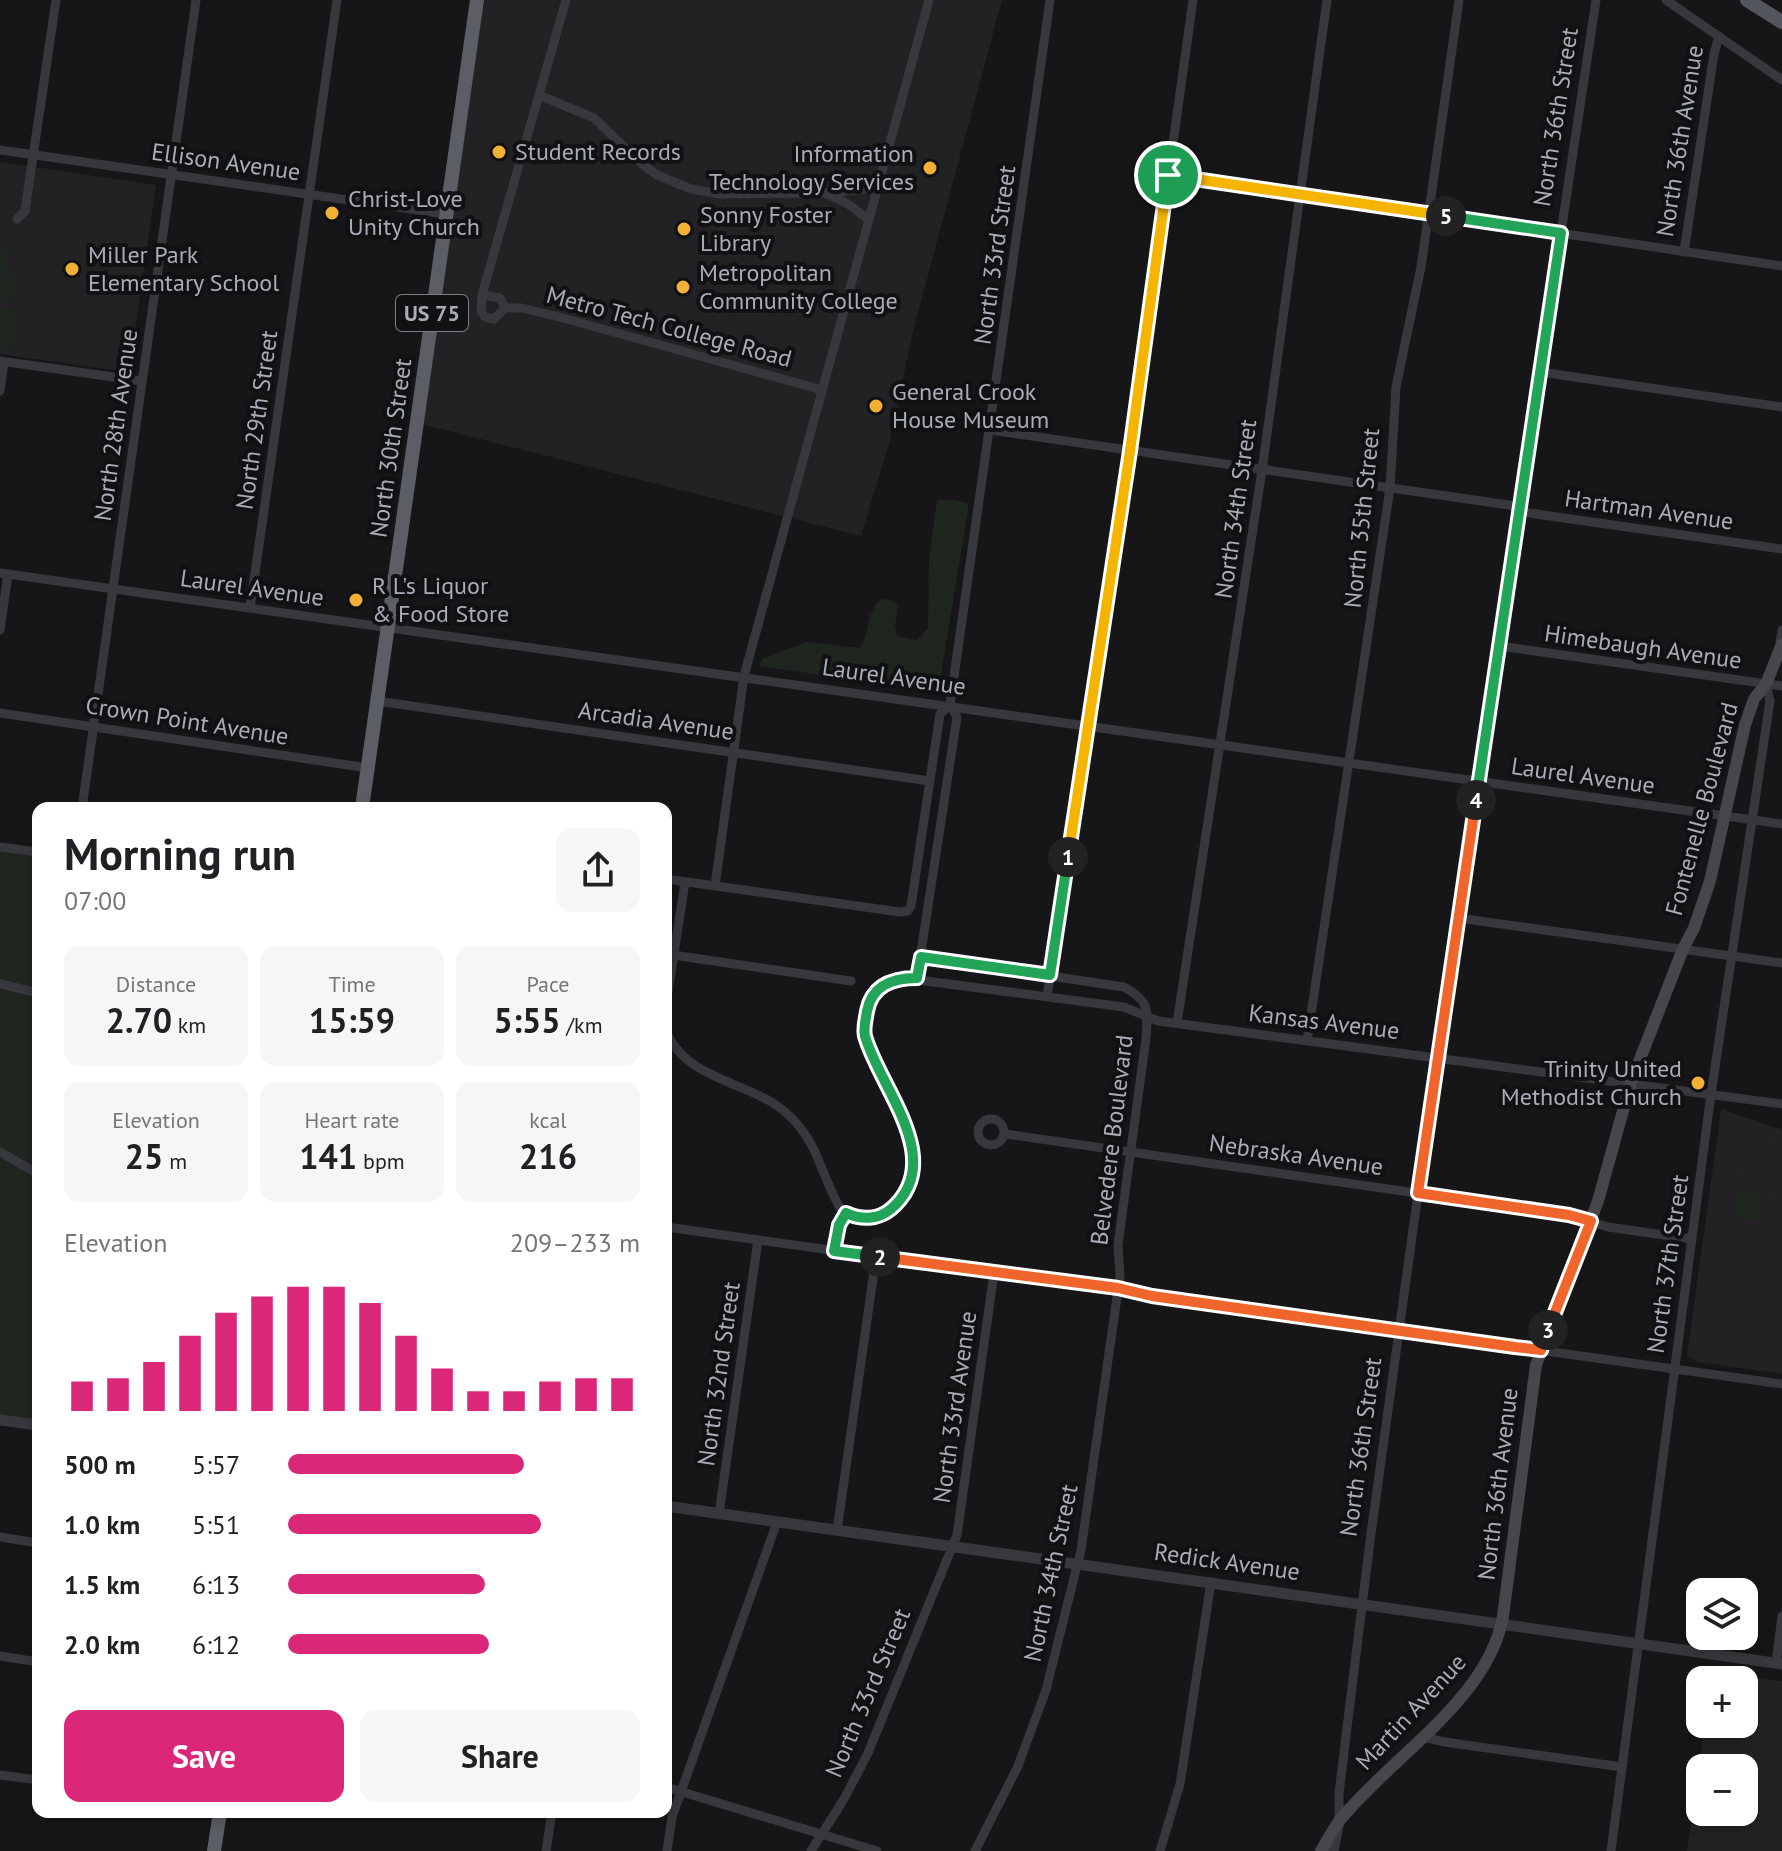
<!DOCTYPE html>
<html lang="en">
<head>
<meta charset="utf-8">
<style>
  body { margin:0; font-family:"PT Sans",sans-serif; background:#f6f6f6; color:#202124; height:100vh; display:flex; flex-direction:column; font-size:30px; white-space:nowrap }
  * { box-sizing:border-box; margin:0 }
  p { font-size:26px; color:#757577 }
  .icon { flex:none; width:44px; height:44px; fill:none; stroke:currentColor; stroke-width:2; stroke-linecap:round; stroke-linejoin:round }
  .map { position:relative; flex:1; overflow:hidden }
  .details { position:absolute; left:32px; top:802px; width:640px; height:1016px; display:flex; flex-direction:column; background:#fff; border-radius:16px; box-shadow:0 4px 12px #0003 }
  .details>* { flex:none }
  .buttons { position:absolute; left:1686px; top:1578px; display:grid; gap:16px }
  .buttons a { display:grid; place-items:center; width:72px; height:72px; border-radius:16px; background:#fff; box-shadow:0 4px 12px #0003; font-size:40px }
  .pin { position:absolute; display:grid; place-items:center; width:68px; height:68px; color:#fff; margin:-34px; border:4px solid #fff; border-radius:50%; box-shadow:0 2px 8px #0007 }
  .km { position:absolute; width:40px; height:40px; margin:-20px; border-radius:50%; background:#222; color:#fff; font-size:22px; line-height:40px; text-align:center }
  .round { display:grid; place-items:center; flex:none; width:84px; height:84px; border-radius:16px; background:#f6f6f6 }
  .headline { display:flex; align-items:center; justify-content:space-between; height:136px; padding:0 32px }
  h1 { font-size:44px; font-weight:700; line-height:60px }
  .metrics { display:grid; grid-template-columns:repeat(3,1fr); gap:12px; height:136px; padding:8px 32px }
  .metrics div { display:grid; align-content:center; border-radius:16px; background:#f6f6f6; text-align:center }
  .metrics b { font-size:34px; font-weight:700 }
  .metrics small { font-size:22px; font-weight:400 }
  .metrics p { font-size:22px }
  .chart { height:224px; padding:16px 32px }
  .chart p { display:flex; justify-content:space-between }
  .chart svg { width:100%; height:144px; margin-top:8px; stroke:#db2777; stroke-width:6 }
  .cta { display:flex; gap:16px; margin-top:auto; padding:16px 32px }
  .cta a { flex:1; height:92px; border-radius:16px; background:#db2777; color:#fff; font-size:32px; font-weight:700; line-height:92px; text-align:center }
  .cta a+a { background:#f6f6f6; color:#202124 }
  ul { padding:0 32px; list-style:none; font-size:26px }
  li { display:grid; grid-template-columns:128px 96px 1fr; align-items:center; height:60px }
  li i { height:20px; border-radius:10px; background:#db2777 }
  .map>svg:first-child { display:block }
</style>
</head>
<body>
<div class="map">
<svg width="1782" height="1851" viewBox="0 0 1782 1851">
  <rect width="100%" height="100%" fill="#161618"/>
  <g fill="#222225" fill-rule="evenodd">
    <polygon points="484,0 1002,0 914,327 889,444 861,536 422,424"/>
    <polygon points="0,162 156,185 129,372 0,354"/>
    <polygon points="1721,1109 1782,1130 1782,1374 1698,1362 1687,1356"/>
    <path d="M1713 1672 1782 1681V1851H1687L1705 1724H1744V1680H1712ZM1700 1768H1744V1812H1700Z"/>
  </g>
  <g fill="#1e261f">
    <polygon points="0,250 7,251 4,272 14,274 10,301 0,299"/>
    <polygon points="0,307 17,310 11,349 0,347"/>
    <path d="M937 500H954L968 503V511L940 680 932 691 759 666 762 659 807 642 860 648C871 630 865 614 881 599L894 601 898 606 895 625 897 636 917 640 928 628 929 560Z"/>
    <polygon points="8,844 15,844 38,855 38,1420 0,1423 0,848"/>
    <polygon points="1782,1140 1782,1143 1759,1146 1750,1152 1741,1186 1743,1191 1782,1198 1782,1201 1761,1198 1757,1221 1733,1217 1739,1179 1747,1149 1757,1143"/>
  </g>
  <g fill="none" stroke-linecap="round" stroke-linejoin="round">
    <g stroke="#37383d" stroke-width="9">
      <polyline points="1666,0 1782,80"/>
      <polyline points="539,95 594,118 642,164 657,175 691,189 720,194 824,193 877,188"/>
      <polyline points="0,150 446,214"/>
      <polyline points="1168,175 1782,266"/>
      <polyline points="827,194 848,204 868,219"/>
      <polyline points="17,219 25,211 56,0"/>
      <polyline points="1684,252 1714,54 1719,36"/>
      <polyline points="482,295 500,298 505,308 494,319 485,317 481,311 482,295 566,0"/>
      <polyline points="505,308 522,308 567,319 822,390"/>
      <polyline points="0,361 142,381"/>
      <polyline points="1540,372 1782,407"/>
      <polyline points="0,391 4,362"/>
      <polyline points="990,430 1509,505 1529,513 1782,549"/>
      <polyline points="0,573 1782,824"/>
      <polyline points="250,608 337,0"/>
      <polyline points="0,630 8,574"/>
      <polyline points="1499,646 1782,686"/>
      <polyline points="1779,649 1782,630"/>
      <polyline points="377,701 930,781"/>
      <polyline points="0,713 368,768"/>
      <polyline points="82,808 196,0"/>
      <polyline points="0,847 38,852"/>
      <polyline points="666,879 900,912 908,911 911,906 940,714 950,705 1050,0"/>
      <polyline points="715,886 744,676 929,0"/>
      <polyline points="1458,918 1782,963"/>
      <polyline points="666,954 851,981"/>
      <path d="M921 957 1124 987C1150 1001 1148 1010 1146 1038L1118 1245 1120 1276 1081 1550 1046 1690 1018 1766 975 1851"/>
      <polyline points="917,978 957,717 950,705"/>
      <polyline points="0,984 38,993"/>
      <polyline points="1047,996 1130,451 1193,0"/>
      <polyline points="666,1005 685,882"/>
      <polyline points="1177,1023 1262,470 1327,0"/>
      <path d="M666 1030C682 1075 738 1081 773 1103 792 1115 807 1134 816 1154 821 1166 834 1200 841 1209 847 1215 855 1217 863 1217 875 1218 882 1217 891 1209 903 1199 909 1188 911 1173 919 1126 885 1090 870 1048 867 1040 864 1034 865 1025 867 999 877 983 903 978L1124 1007 1158 1021 1782 1104"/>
      <polyline points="1307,1041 1390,488 1396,387 1421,267 1459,0"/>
      <circle cx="991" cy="1132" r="13"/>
      <polyline points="1006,1134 1569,1215 1608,1227 1692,1239"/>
      <polyline points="0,1152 38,1174"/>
      <polyline points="666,1227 1102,1288 1118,1288 1152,1296 1782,1384"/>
      <polyline points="834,1251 837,1231 846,1213"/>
      <polyline points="719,1514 758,1240"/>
      <polyline points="837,1530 876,1257"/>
      <polyline points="0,1537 38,1543"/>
      <polyline points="0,1656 38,1662"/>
      <polyline points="1776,1663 1782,1616"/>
      <polyline points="1422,1737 1445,1742 1622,1767"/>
      <polyline points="0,1775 38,1780"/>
      <polyline points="666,1787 877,1851"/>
      <polyline points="1339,1821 1339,1793 1370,1541 1437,1056 1596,0"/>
      <polyline points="546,1851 552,1812"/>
      <polyline points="667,1851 672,1817 777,1522"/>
      <polyline points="811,1851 844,1799 868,1753 957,1535 994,1273"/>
      <polyline points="1160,1851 1180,1784 1211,1582"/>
      <polyline points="1611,1851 1711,1094 1770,701 1766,684"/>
    </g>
    <g stroke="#37383d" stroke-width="11">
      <polyline points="0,1420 38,1425"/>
      <polyline points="666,1506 1782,1664"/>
      <polyline points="1333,1851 1338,1826"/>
    </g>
    <path stroke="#45474d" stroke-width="12" d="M1321 1851C1327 1841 1333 1829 1340 1820 1391 1757 1489 1699 1503 1616L1536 1365 1598 1201 1631 1082 1683 949 1694 928 1710 881 1745 725 1754 699 1766 684 1782 644"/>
    <polyline stroke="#53555c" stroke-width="14" points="1747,0 1782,22"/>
    <g stroke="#5b5e65" stroke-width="14">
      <polyline points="362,808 477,0"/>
      <polyline points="214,1851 220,1812"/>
    </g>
  </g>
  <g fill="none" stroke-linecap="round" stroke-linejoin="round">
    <defs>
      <polyline id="split-1" points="1068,857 1130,451 1168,175"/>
      <path id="split-2" d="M880 1257 834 1251 839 1225 846 1213C861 1220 878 1220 891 1209 948 1160 879 1087 865 1036 863 1028 866 1019 867 1011 872 985 893 978 917 978L921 957 1050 975 1068 857"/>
      <polyline id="split-3" points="880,1257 1118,1288 1152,1296 1515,1347 1541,1350 1548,1330"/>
      <polyline id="split-4" points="1476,800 1418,1193 1569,1215 1591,1221 1548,1330"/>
      <polyline id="split-5" points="1446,216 1561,233 1476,800"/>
      <polyline id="split-6" points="1168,175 1446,216"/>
    </defs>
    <use href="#split-1" stroke="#fff" stroke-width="16"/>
    <use href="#split-2" stroke="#fff" stroke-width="16"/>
    <use href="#split-3" stroke="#fff" stroke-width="16"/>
    <use href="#split-4" stroke="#fff" stroke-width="16"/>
    <use href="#split-5" stroke="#fff" stroke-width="16"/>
    <use href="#split-6" stroke="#fff" stroke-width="16"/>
    <use href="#split-1" stroke="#f5b400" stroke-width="10"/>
    <use href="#split-2" stroke="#22a559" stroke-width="10"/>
    <use href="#split-3" stroke="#f0652b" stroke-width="10"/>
    <use href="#split-4" stroke="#f0652b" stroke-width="10"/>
    <use href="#split-5" stroke="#22a559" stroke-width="10"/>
    <use href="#split-6" stroke="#f5b400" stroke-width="10"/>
  </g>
  <g fill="#f2b134" stroke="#111113" stroke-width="3">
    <circle cx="499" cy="152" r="8"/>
    <circle cx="930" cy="168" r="8"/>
    <circle cx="332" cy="213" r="8"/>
    <circle cx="684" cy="229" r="8"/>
    <circle cx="72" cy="269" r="8"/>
    <circle cx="683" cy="287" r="8"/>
    <circle cx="876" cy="406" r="8"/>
    <circle cx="356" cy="600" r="8"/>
    <circle cx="1698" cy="1083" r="8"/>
  </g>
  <g text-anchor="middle" stroke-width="8" stroke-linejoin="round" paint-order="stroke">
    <rect fill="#111113" stroke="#7b7e86" stroke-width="2" x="396" y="295" width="72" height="36" rx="6"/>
    <g font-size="22" font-weight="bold" fill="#a8adb8">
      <text x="432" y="321">US 75</text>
    </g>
    <g font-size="24" fill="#a8adb8" stroke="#111113">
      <text transform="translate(1556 117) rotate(-81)" y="8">North 36th Street</text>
      <text transform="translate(1680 141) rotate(-81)" y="8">North 36th Avenue</text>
      <text transform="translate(226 162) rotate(8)" y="8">Ellison Avenue</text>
      <text transform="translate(995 255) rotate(-82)" y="8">North 33rd Street</text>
      <text transform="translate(669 327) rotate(15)" y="8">Metro Tech College Road</text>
      <text transform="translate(257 420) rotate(-82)" y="8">North 29th Street</text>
      <text transform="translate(116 425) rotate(-82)" y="8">North 28th Avenue</text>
      <text transform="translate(391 448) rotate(-82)" y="8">North 30th Street</text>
      <text transform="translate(1236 509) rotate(-82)" y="8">North 34th Street</text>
      <text transform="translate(1649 510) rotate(8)" y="8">Hartman Avenue</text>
      <text transform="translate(1362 518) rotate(-84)" y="8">North 35th Street</text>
      <text transform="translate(252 588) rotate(8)" y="8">Laurel Avenue</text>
      <text transform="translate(1643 647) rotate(8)" y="8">Himebaugh Avenue</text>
      <text transform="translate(894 677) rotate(8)" y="8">Laurel Avenue</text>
      <text transform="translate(187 721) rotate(9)" y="8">Crown Point Avenue</text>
      <text transform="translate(656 721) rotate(8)" y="8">Arcadia Avenue</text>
      <text transform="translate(1583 776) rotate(8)" y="8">Laurel Avenue</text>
      <text transform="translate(1702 809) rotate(-75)" y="8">Fontenelle Boulevard</text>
      <text transform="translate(1324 1022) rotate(7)" y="8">Kansas Avenue</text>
      <text transform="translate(1112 1140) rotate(-83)" y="8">Belvedere Boulevard</text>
      <text transform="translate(1296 1155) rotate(8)" y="8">Nebraska Avenue</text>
      <text transform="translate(1668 1264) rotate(-82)" y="8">North 37th Street</text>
      <text transform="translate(719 1374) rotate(-82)" y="8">North 32nd Street</text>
      <text transform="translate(955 1407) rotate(-82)" y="8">North 33rd Avenue</text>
      <text transform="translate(1361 1447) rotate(-82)" y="8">North 36th Street</text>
      <text transform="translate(1498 1484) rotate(-83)" y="8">North 36th Avenue</text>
      <text transform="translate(1227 1562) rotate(8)" y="8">Redick Avenue</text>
      <text transform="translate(1051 1573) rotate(-78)" y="8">North 34th Street</text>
      <text transform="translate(868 1693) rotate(-67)" y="8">North 33rd Street</text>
      <text transform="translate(1411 1712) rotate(-47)" y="8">Martin Avenue</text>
    </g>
    <g font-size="24" fill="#a8adb8" stroke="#111113" text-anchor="start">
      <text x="515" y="160">Student Records</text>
      <text x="914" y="162" text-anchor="end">Information<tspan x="914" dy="28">Technology Services</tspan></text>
      <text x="348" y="207">Christ-Love<tspan x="348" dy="28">Unity Church</tspan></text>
      <text x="700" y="223">Sonny Foster<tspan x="700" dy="28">Library</tspan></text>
      <text x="88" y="263">Miller Park<tspan x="88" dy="28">Elementary School</tspan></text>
      <text x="699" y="281">Metropolitan<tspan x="699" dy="28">Community College</tspan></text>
      <text x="892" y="400">General Crook<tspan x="892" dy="28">House Museum</tspan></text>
      <text x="372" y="594">R L's Liquor<tspan x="372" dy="28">&amp; Food Store</tspan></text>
      <text x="1682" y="1077" text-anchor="end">Trinity United<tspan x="1682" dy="28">Methodist Church</tspan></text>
    </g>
  </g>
</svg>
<div class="buttons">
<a><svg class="icon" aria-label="layers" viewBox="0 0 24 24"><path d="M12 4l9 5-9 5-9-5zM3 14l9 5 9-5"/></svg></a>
<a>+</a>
<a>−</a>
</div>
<div class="pin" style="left:1168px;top:175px;background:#1e9e55"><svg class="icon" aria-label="arrive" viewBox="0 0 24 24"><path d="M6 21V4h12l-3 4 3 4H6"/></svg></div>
<b class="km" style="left:1068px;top:857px">1</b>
<b class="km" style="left:880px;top:1257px">2</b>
<b class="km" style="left:1548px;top:1330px">3</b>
<b class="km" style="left:1476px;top:800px">4</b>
<b class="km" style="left:1446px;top:216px">5</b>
<section class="details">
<div class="headline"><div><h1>Morning run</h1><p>07:00</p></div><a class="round"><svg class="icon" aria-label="share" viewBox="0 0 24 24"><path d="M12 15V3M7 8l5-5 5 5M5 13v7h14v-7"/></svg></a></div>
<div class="metrics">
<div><p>Distance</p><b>2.70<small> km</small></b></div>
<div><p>Time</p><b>15:59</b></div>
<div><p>Pace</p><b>5:55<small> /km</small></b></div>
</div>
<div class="metrics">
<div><p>Elevation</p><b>25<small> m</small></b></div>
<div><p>Heart rate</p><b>141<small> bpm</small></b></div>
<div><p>kcal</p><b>216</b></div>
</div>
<div class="chart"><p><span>Elevation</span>209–233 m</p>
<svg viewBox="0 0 160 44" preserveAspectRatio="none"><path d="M5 44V35M15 44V34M25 44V29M35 44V21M45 44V14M55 44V9M65 44V6M75 44V6M85 44V11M95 44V21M105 44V31M115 44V38M125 44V38M135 44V35M145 44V34M155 44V34"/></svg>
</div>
<ul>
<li><b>500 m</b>5:57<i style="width:67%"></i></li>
<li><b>1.0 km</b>5:51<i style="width:72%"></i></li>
<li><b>1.5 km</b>6:13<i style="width:56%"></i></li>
<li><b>2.0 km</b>6:12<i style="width:57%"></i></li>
</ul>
<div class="cta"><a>Save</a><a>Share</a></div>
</section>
</div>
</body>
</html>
